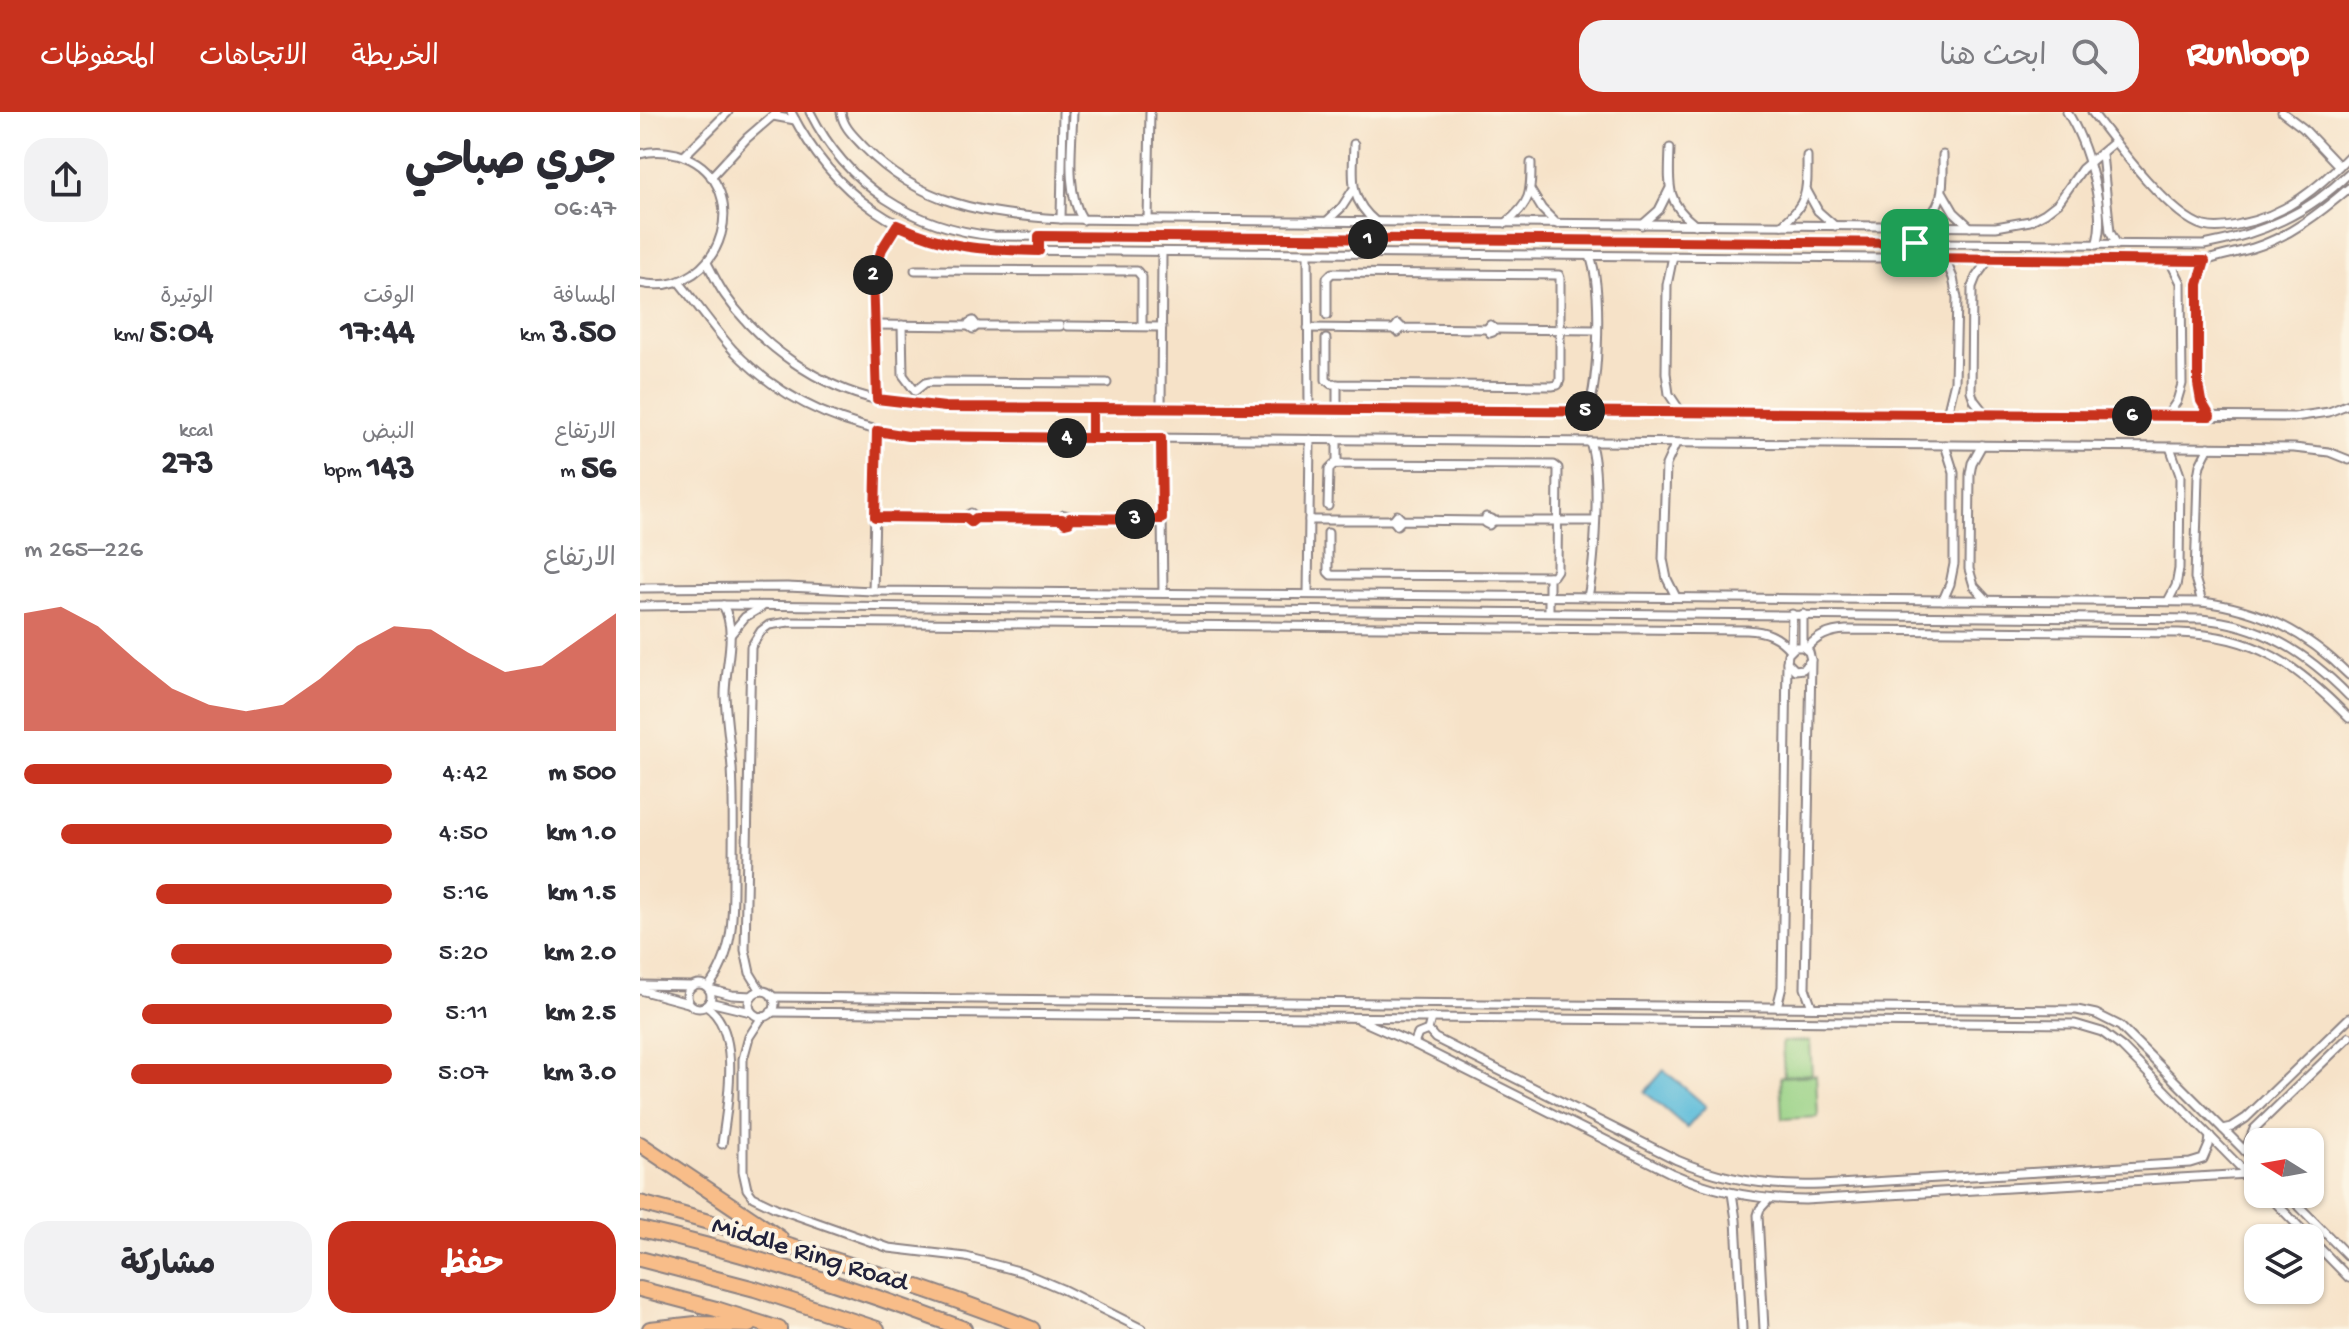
<!DOCTYPE html>
<html lang="ar">
<head>
<meta charset="utf-8">
<style>
  body { margin:0; font-family:"Gochi Hand","Playpen Sans Arabic",sans-serif; background:#f2f2f3; color:#2b2b33; direction:rtl; height:100vh; display:flex; flex-direction:column; font-size:30px; white-space:nowrap }
  * { box-sizing:border-box; margin:0 }
  p { font-size:26px; color:#7c7c81 }
  .icon { flex:none; width:44px; height:44px; fill:none; stroke:currentColor; stroke-width:2; stroke-linecap:round; stroke-linejoin:round }
  .map { position:relative; flex:1; overflow:hidden; direction:ltr }
  .panel { display:flex; flex-direction:column; background:#fff; width:640px }
  .panel>* { flex:none }
  .needle { width:52px; rotate:281deg }
  .controls { position:absolute; left:1604px; top:1016px; display:grid; gap:16px }
  .controls a { display:grid; place-items:center; width:80px; height:80px; border-radius:16px; background:#fff; box-shadow:0 2px 6px #0004; font-size:40px }
  .pin { position:absolute; display:grid; place-items:center; width:68px; height:68px; color:#fff; margin:-34px; border-radius:16px; box-shadow:0 4px 12px #0006 }
  .km { position:absolute; width:40px; height:40px; margin:-20px; border-radius:50%; background:#222; color:#fff; font-size:22px; line-height:40px; text-align:center }
  .round { display:grid; place-items:center; flex:none; width:84px; height:84px; border-radius:24px; background:#f2f2f3 }
  .head { display:flex; align-items:center; justify-content:space-between; height:136px; padding:0 24px }
  h1 { font-size:44px; font-weight:700; line-height:60px }
  .figures { display:grid; grid-template-columns:repeat(3,1fr); gap:12px; height:136px; padding:8px 24px }
  .figures div { display:grid; align-content:center }
  .figures b { font-size:34px; font-weight:700 }
  .figures small { font-size:22px; font-weight:400 }
  .figures p { font-size:22px }
  .chart { height:224px; padding:16px 24px }
  .chart p { display:flex; justify-content:space-between }
  .chart svg { width:100%; height:144px; margin-top:8px; fill:#c8321e; opacity:.7 }
  .primary-button { display:flex; gap:16px; margin-top:auto; padding:16px 24px }
  .primary-button a { flex:1; height:92px; border-radius:24px; background:#c8321e; color:#fff; font-size:32px; font-weight:700; line-height:92px; text-align:center }
  .primary-button a+a { background:#f2f2f3; color:#2b2b33 }
  ul { padding:0 24px; list-style:none; font-size:26px }
  li { display:grid; grid-template-columns:128px 96px 1fr; align-items:center; height:60px }
  li i { height:20px; border-radius:10px; background:#c8321e }
  header { display:flex; align-items:center; gap:48px; box-sizing:border-box; height:112px; padding:0 40px; background:#c8321e; color:#fff }
  header strong { font-size:38px }
  nav { display:flex; gap:44px; margin-inline-start:auto; font-size:28px }
  .search { width:560px; height:72px; background:#f2f2f3; display:flex; align-items:center; gap:20px; box-sizing:border-box; padding:0 28px; border-radius:24px; color:#7c7c81; font-size:30px }
  main { display:flex; flex:1; min-height:0 }
  .map>svg:first-child { display:block }
</style>
</head>
<body>
<header>
<strong>Runloop</strong>
<div class="search"><svg class="icon" aria-label="search" viewBox="0 0 24 24"><circle cx="10" cy="10" r="6"/><path d="M15 15l6 6"/></svg>ابحث هنا</div>
<nav><a>الخريطة</a><a>الاتجاهات</a><a>المحفوظات</a></nav>
</header>
<main>
<div class="map">
<svg width="1709" height="1217" viewBox="0 0 1709 1217">
  <rect width="100%" height="100%" fill="#fcf5e5"/>
  <filter id="ink" filterUnits="userSpaceOnUse"><feTurbulence type="fractalNoise" baseFrequency=".0125" numOctaves="2"/><feDisplacementMap in="SourceGraphic" scale="16" xChannelSelector="R" yChannelSelector="G"/><feConvolveMatrix kernelMatrix="1 2 1 2 8 2 1 2 1" color-interpolation-filters="sRGB"/></filter>
  <filter id="wash" filterUnits="userSpaceOnUse"><feTurbulence type="fractalNoise" baseFrequency=".006" numOctaves="4" result="noise"/><feDisplacementMap in="SourceGraphic" scale="32" xChannelSelector="R" yChannelSelector="G"/><feGaussianBlur stdDeviation="1.8" result="paint"/><feColorMatrix in="noise" values="0 0 0 0 0 0 0 0 0 0 0 0 0 0 0 0 0 1.4 0 .05"/><feComposite in="paint" operator="in"/></filter>
  <g filter="url(#wash)">
    <rect width="100%" height="100%" fill="#f6e2c8"/>
    <g fill="#99d286" stroke="#5e7a60" stroke-width="2">
      <polygon points="1170,929 1172,962 1144,964 1142,930"/>
      <polygon points="1176,963 1178,1005 1142,1007 1140,965"/>
    </g>
    <polygon fill="#5cbcda" stroke="#3f6f8a" stroke-width="2" points="1024,958 1066,994 1047,1016 1005,980"/>
  </g>
  <g filter="url(#ink)">
    <g fill="none" stroke-linecap="round" stroke-linejoin="round">
      <defs>
        <g id="street">
          <path d="M151 0C193 82 261 132 354 138L1565 149C1581 143 1597 141 1613 136 1649 125 1681 100 1709 76"/>
          <path d="M170 0C207 74 273 116 354 124L1564 133C1621 122 1668 102 1709 61"/>
          <path d="M201 0C203 15 214 24 224 35 280 93 345 102 421 107L1356 115 1390 109 1405 101 1418 91 1442 57 1474 30"/>
          <path d="M433 0C432 33 425 80 443 108"/>
          <path d="M1427 0C1446 29 1468 100 1456 133"/>
          <path d="M1452 0C1474 29 1530 105 1564 114 1576 117 1589 115 1601 112 1646 103 1678 76 1709 44"/>
          <polyline points="1642,0 1663,16 1699,54"/>
          <polyline points="133,4 155,8"/>
          <path d="M714 32C713 66 708 87 736 110"/>
          <path d="M1030 36C1029 71 1025 90 1055 113"/>
          <path d="M0 42C13 38 25 39 37 42 118 65 86 189 0 171"/>
          <polyline points="1462,42 1470,120 1477,133"/>
          <polyline points="44,44 88,0"/>
          <polyline points="71,65 107,26 137,0"/>
          <polyline points="891,79 902,97 917,112"/>
          <polyline points="1167,79 1178,99 1195,114"/>
          <polyline points="1303,81 1314,100 1330,115"/>
          <polyline points="421,107 423,0"/>
          <polyline points="508,108 510,0"/>
          <polyline points="687,109 702,95 713,78"/>
          <path d="M866 111C891 91 891 81 891 51"/>
          <polyline points="1002,113 1019,98 1029,78"/>
          <path d="M1142 113C1170 90 1167 76 1167 44"/>
          <path d="M1279 115C1306 92 1303 75 1303 43"/>
          <polyline points="668,142 669,297"/>
          <polyline points="1033,144 1027,173 1026,261 1029,282 1041,300"/>
          <polyline points="1305,147 1313,166 1317,186 1315,269 1307,302"/>
          <polyline points="1565,149 1558,172 1558,272 1561,289 1570,304"/>
          <path d="M67 151C73 162 78 173 85 183 120 233 178 275 239 288 305 301 384 295 452 296L1654 305 1689 300 1709 292"/>
          <polyline points="275,158 497,159 502,165 502,214"/>
          <path d="M39 170C57 192 74 217 93 238 140 287 202 314 268 324L1654 336 1689 340 1709 348"/>
          <polyline points="236,213 329,214"/>
          <polyline points="262,213 263,263 275,279 285,271 290,270 467,271"/>
          <polygon points="850,213 855,217 853,220 850,221 847,217"/>
          <polyline points="337,214 333,209 329,211 330,215 333,217 337,214 420,214"/>
          <polyline points="427,214 522,215"/>
          <polyline points="668,216 754,217"/>
          <polyline points="762,216 758,212 754,217 758,220 762,216 847,217"/>
          <polyline points="855,217 956,218"/>
          <polyline points="686,227 686,268 691,272 912,274 918,273 920,268 920,166 919,163 692,161 687,166 687,203"/>
          <polyline points="237,287 233,163 242,137 257,113"/>
          <polyline points="521,296 522,140"/>
          <polyline points="697,298 697,272"/>
          <path d="M948 299C959 269 962 174 950 144"/>
          <polyline points="1345,302 1334,288 1331,279 1332,175 1336,165 1349,147"/>
          <polyline points="1527,304 1537,289 1542,272 1541,171 1530,149"/>
          <polyline points="452,326 452,296"/>
          <polyline points="521,326 523,481"/>
          <polyline points="697,328 697,352"/>
          <polyline points="1036,331 1026,353 1023,447 1027,467 1036,485"/>
          <polyline points="1342,333 1332,351 1330,362 1329,457 1334,474 1347,488"/>
          <polygon points="424,403 429,404 430,408 427,411 422,408"/>
          <polyline points="235,405 326,406"/>
          <polygon points="846,405 852,407 852,410 849,413 845,411"/>
          <polyline points="336,406 331,401 326,406 331,410 336,406 422,407"/>
          <polyline points="430,406 522,407"/>
          <polyline points="669,408 753,408"/>
          <polyline points="762,408 757,403 753,408 757,413 762,408 844,409"/>
          <polyline points="852,409 954,409"/>
          <polyline points="688,421 688,460 691,463 913,464 917,458 918,356 914,353 694,352 689,357 688,394"/>
          <path d="M0 476 147 475 233 479 1562 490C1621 497 1667 521 1709 563"/>
          <polyline points="233,479 237,319"/>
          <polyline points="668,482 670,327"/>
          <path d="M948 485C955 450 961 361 950 330"/>
          <polyline points="1303,488 1310,472 1314,452 1314,361 1305,333"/>
          <polyline points="1528,489 1536,474 1539,457 1540,363 1530,335"/>
          <polyline points="1562,490 1555,466 1558,364 1560,353 1569,335"/>
          <path d="M0 494 83 493 1561 507C1622 512 1667 541 1709 584"/>
          <polyline points="909,500 909,464"/>
          <polyline points="1163,502 1163,535 1169,540 1171,548 1163,557 1155,558 1147,550 1148,542 1155,535 1163,535"/>
          <polyline points="91,522 105,505 122,495"/>
          <polyline points="1151,537 1152,502"/>
          <path d="M1166 537C1177 524 1189 519 1206 518L1539 521C1616 523 1657 553 1709 606"/>
          <polyline points="1171,548 1165,876 1172,895"/>
          <circle cx="59" cy="884" r="12"/>
          <polyline points="0,873 51,874"/>
          <path d="M68 875C95 842 93 800 93 759 93 725 94 690 92 656 90 631 86 607 85 583 85 553 98 520 83 493"/>
          <polyline points="69,877 92,883 112,884"/>
          <polyline points="0,878 48,891"/>
          <path d="M121 879 110 861 105 838 111 535 121 519 129 513 149 510 1107 518C1126 519 1138 524 1150 538"/>
          <circle cx="122" cy="892" r="13"/>
          <polyline points="132,885 1437,898 1456,902 1480,914 1618,1052"/>
          <polyline points="69,890 111,900"/>
          <path d="M66 894C103 918 87 994 82 1032"/>
          <polyline points="1137,895 1142,875 1147,550"/>
          <polyline points="131,900 1435,912 1462,920 1482,935 1618,1073"/>
          <polyline points="122,905 109,925 103,947 103,1059 107,1077 113,1085 136,1096 249,1136 326,1145 382,1160 422,1177 502,1217"/>
          <path d="M791 906 788 918 795 926 1037 1048C1083 1068 1131 1075 1181 1073L1550 1051 1563 1047 1569 1033 1570 1024"/>
          <path d="M720 908 774 932 1031 1061C1074 1080 1119 1088 1165 1088L1607 1062"/>
          <polyline points="774,932 778,922 788,918"/>
          <polyline points="1583,1017 1592,1015 1606,1006 1709,906"/>
          <polyline points="1605,1039 1614,1017 1709,925"/>
          <polyline points="1092,1081 1096,1108 1102,1217"/>
          <polyline points="1627,1082 1709,1166"/>
          <polyline points="1647,1082 1709,1145"/>
          <polyline points="1124,1217 1118,1103 1120,1097 1129,1087"/>
        </g>
        <g id="highway">
          <polyline points="0,1032 140,1126"/>
          <path d="M0 1091C54 1105 106 1121 159 1137 238 1161 315 1186 392 1217"/>
          <path d="M0 1117C110 1142 218 1177 324 1217"/>
          <polyline points="0,1147 115,1177 237,1217"/>
          <polyline points="0,1177 76,1197 139,1217"/>
          <polyline points="10,1217 56,1212 109,1213"/>
        </g>
      </defs>
      <use href="#street" stroke="#8c8282" stroke-width="11"/>
      <use href="#highway" stroke="#8c8282" stroke-width="18"/>
      <use href="#street" stroke="#fff" stroke-width="7"/>
      <use href="#highway" stroke="#f8bd89" stroke-width="14"/>
    </g>
  </g>
  <g fill="none" stroke-linecap="round" stroke-linejoin="round" filter="url(#ink)">
    <defs>
      <path id="route" d="M1275 131 399 124V139C342 138 310 137 257 113L242 137 233 163 237 287 305 295 452 296V326H521L522 407 430 406 429 410 425 411 422 407 336 406 331 410 326 406 235 405 237 319 268 324 452 326V296L1570 304 1561 289 1558 272V172L1565 149 1275 146 1270 141V137L1275 131"/>
    </defs>
    <use href="#route" stroke="#fff" stroke-width="16"/>
    <use href="#route" stroke="#c8321e" stroke-width="10"/>
  </g>
  <g text-anchor="middle" stroke-width="8" stroke-linejoin="round" paint-order="stroke">
    <g font-size="28" fill="#22223b" stroke="#fcf5e5">
      <text transform="translate(171 1139) rotate(17)" y="10">Middle Ring Road</text>
    </g>
  </g>
</svg>
<div class="controls">
<a><svg class="needle" viewBox="-14 -14 28 28"><path d="M0-13l5 13h-10z" fill="#e53935"/><path d="M0 13l5-13h-10z" fill="#7c7c81"/></svg></a>
<a><svg class="icon" aria-label="layers" viewBox="0 0 24 24"><path d="M12 4l9 5-9 5-9-5zM3 14l9 5 9-5"/></svg></a>
</div>
<div class="pin" style="left:1275px;top:131px;background:#1e9e55"><svg class="icon" aria-label="arrive" viewBox="0 0 24 24"><path d="M6 21V4h12l-3 4 3 4H6"/></svg></div>
<b class="km" style="left:728px;top:127px">1</b>
<b class="km" style="left:233px;top:163px">2</b>
<b class="km" style="left:495px;top:407px">3</b>
<b class="km" style="left:427px;top:326px">4</b>
<b class="km" style="left:945px;top:299px">5</b>
<b class="km" style="left:1492px;top:304px">6</b>
</div>
<section class="panel">
<div class="head"><div><h1>جري صباحي</h1><p>06:47</p></div><a class="round"><svg class="icon" aria-label="share" viewBox="0 0 24 24"><path d="M12 15V3M7 8l5-5 5 5M5 13v7h14v-7"/></svg></a></div>
<div class="figures">
<div><p>المسافة</p><b>3.50<small> km</small></b></div>
<div><p>الوقت</p><b>17:44</b></div>
<div><p>الوتيرة</p><b>5:04<small> /km</small></b></div>
</div>
<div class="figures">
<div><p>الارتفاع</p><b>56<small> m</small></b></div>
<div><p>النبض</p><b>143<small> bpm</small></b></div>
<div><p>kcal</p><b>273</b></div>
</div>
<div class="chart"><p><span>الارتفاع</span>226–265 m</p>
<svg viewBox="0 0 160 44" preserveAspectRatio="none"><path d="M0 44V8L10 6L20 12L30 22L40 31L50 36L60 38L70 36L80 28L90 18L100 12L110 13L120 20L130 26L140 24L150 16L160 8V44z"/></svg>
</div>
<ul>
<li><b>500 m</b>4:42<i style="width:100%"></i></li>
<li><b>1.0 km</b>4:50<i style="width:90%"></i></li>
<li><b>1.5 km</b>5:16<i style="width:64%"></i></li>
<li><b>2.0 km</b>5:20<i style="width:60%"></i></li>
<li><b>2.5 km</b>5:11<i style="width:68%"></i></li>
<li><b>3.0 km</b>5:07<i style="width:71%"></i></li>
</ul>
<div class="primary-button"><a>حفظ</a><a>مشاركة</a></div>
</section>
</main>
</body>
</html>
